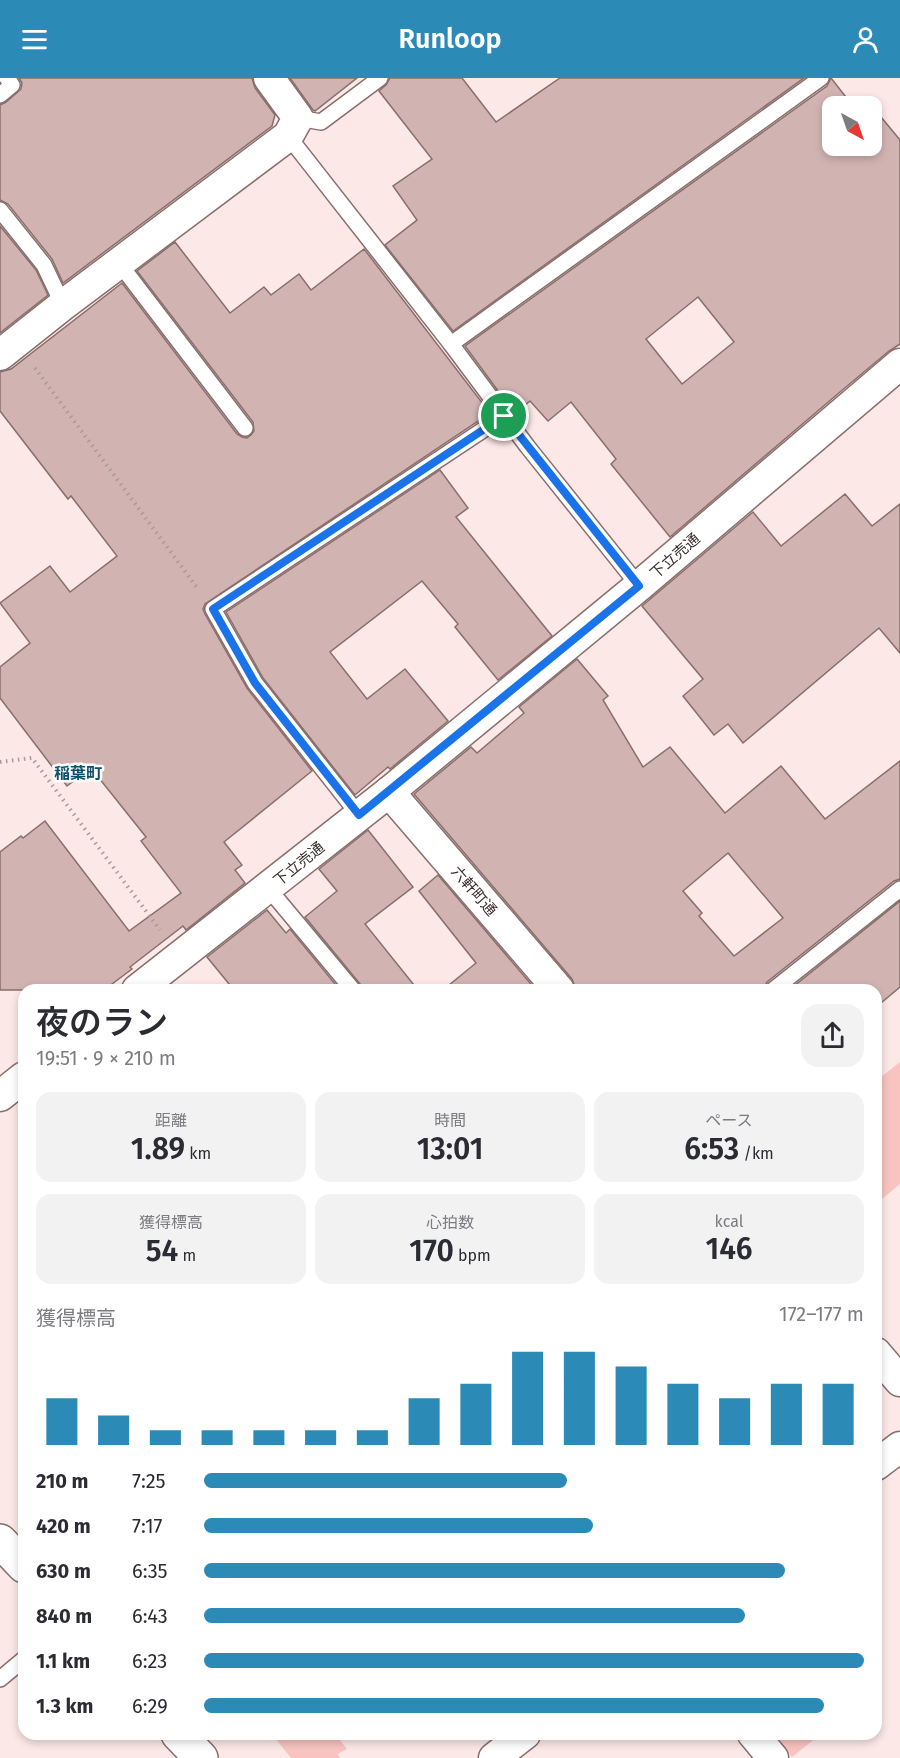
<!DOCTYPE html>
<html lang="ja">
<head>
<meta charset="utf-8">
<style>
  body { margin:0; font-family:"Fira Sans","Noto Sans JP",sans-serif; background:#f2f2f3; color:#2b2b33; height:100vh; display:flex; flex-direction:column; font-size:22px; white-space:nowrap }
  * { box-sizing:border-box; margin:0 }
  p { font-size:20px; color:#7c7c81 }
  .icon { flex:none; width:33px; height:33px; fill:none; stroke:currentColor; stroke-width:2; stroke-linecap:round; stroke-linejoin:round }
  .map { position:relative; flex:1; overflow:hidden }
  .panel { position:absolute; left:18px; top:906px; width:864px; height:756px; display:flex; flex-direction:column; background:#fff; border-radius:18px; box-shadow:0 3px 9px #0003 }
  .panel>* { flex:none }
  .needle { width:39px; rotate:140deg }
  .fabs { position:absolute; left:822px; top:18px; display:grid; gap:12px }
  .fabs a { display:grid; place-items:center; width:60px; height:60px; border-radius:12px; background:#fff; box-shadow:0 3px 9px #0003; font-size:30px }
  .pin { position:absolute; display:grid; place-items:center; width:51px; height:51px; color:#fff; margin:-26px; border:3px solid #fff; border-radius:50%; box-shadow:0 2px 6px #0007 }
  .round { display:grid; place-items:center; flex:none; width:63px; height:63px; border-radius:18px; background:#f2f2f3 }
  .summary { display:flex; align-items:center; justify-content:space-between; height:102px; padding:0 18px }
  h1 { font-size:33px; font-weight:600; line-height:45px }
  .figures { display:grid; grid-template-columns:repeat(3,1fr); gap:9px; height:102px; padding:6px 18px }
  .figures div { display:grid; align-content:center; border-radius:15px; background:#f2f2f3; text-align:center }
  .figures b { font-size:30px; font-weight:600 }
  .figures small { font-size:16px; font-weight:400 }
  .figures p { font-size:16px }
  .chart { height:168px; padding:12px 18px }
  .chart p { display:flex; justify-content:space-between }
  .chart svg { width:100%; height:108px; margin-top:6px; stroke:#2c8ab6; stroke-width:6 }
  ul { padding:0 18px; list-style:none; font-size:20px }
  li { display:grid; grid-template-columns:96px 72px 1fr; align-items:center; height:45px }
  li i { height:15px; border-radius:8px; background:#2c8ab6 }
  header { display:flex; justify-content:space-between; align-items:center; height:78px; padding:0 18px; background:#2c8ab6; color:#fff; font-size:27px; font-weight:600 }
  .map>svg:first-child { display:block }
</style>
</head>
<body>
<header><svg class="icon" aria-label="menu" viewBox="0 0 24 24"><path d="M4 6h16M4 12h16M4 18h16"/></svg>Runloop<svg class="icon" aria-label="person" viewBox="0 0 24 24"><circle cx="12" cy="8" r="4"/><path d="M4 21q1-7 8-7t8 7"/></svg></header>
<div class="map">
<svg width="900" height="1680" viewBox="0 0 900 1680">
  <rect width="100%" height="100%" fill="#fbe8e7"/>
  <g fill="#f9c4c0">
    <polygon points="900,984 900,1106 876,1126 876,1003"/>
    <polygon points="272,1656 335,1656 347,1671 338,1676 340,1680 291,1680"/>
    <polygon points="774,1656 821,1656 792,1679"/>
  </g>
  <g fill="#d1b4b1" stroke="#896e6c" stroke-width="1.5" fill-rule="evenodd">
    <polygon points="19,0 252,0 255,10 275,37 272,48 63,205 52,181 8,126 0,122 0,27 6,24 21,11 22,5"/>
    <polygon points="290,0 357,0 315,33 313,32"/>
    <polygon points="390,0 462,0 496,44 560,0 804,0 453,253 385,167 417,142 393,108 432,81 379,13 386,7"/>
    <path d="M831 0 853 28H832V68H872V28L900 62V266L889 273 840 314 670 459 611 386 616 381 571 324 548 343 530 323 517 334 509 324 507 325 465 268 827 8ZM698 219 734 264 682 306 646 261Z"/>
    <polygon points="0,148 36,192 48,217 0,255"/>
    <polygon points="175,164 230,235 264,209 271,217 299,196 311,212 364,171 490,335 205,526 203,531 205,536 247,610 312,693 224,764 242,787 235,792 245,805 186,852 183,848 130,889 132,891 104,912 0,912 0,774 21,758 23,760 45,743 129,853 181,815 141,763 146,759 91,690 67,708 0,620 0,589 30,565 0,525 50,488 70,514 117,478 71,418 68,421 0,333 0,294 11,291 122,205 237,356 242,359 247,360 251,357 254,353 253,344 137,193"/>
    <polygon points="440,392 468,430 456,439 552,558 498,602 455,549 458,546 422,503 330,574 367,621 405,591 448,643 390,691 388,689 355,717 263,600 226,534"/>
    <polygon points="845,416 872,448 900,426 900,575 879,550 743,665 728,646 714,657 683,618 703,601 642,528 753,434 781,468"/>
    <path d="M577 581 608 618 603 622 643 689 670 669 725 735 781 688 825 741 900 683V801L894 803 767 904 763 912H576L572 901 414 716 471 669 477 675 524 635 519 629ZM728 775 783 840 734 878 699 838 702 835 683 813Z"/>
    <polygon points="368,752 413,809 365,846 418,912 363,912 360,906 305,839 337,813 319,791"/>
    <polygon points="438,797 536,912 443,912 476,885 419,813"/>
    <polygon points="900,823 900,909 881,925 876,919 876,912 789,912"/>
    <polygon points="267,832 286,855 290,851 340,912 234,912 207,879"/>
  </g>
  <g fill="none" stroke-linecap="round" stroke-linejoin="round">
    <defs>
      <g id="service">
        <polyline points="0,17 12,7 7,0"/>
        <polyline points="298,40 321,44 380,0"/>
        <polyline points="288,58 451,266 527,368 639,508"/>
        <polyline points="0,132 44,187 63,227"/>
        <polyline points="119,185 245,350"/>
        <polyline points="451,266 821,0"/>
        <polyline points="359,737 255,605 213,531 504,338"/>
        <polyline points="268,810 353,912"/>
        <polyline points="773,912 900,811"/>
        <polyline points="0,1601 24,1581"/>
      </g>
      <g id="minor">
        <polyline points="0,277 63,227 288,58 298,40 269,0"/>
        <polyline points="389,714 559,912"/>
        <polyline points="137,912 389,714 639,508 900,286"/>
        <polyline points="0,1018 24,999"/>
        <polyline points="876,1275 900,1303"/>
        <polyline points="876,1387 900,1369"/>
        <polyline points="753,1656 773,1680"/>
        <polyline points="494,1680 525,1656"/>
      </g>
      <g id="tertiary">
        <polyline points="0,1463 24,1488"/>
        <polyline points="178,1656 201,1680"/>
      </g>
    </defs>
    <use href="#service" stroke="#886e6c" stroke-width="18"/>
    <use href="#minor" stroke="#886e6c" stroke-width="33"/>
    <use href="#tertiary" stroke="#886e6c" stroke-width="36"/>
    <g stroke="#aa9a99" stroke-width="4" stroke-dasharray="1.5 4.5" stroke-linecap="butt">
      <polyline points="35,290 198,511"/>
      <polyline points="0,684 32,680 160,852"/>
    </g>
    <use href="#service" stroke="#fff" stroke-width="15"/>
    <use href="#minor" stroke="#fff" stroke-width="30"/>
    <use href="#tertiary" stroke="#fff" stroke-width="33"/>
  </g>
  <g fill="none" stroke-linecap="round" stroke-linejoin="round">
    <defs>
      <polygon id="route" points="504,338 639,508 359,737 255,605 213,531"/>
    </defs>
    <use href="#route" stroke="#fff" stroke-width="12"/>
    <use href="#route" stroke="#1a73e8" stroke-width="8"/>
  </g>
  <g text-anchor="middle" stroke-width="5" stroke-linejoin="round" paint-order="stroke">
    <g font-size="15" fill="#3a2e2d" stroke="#fff">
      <text transform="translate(675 478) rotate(-41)" y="5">下立売通</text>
      <text transform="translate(299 786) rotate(-39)" y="5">下立売通</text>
      <text transform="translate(474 813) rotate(49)" y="5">六軒町通</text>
    </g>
    <g font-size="16" font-weight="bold" fill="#0b506e" stroke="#fff">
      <text x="78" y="701">稲葉町</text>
    </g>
  </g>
</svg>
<div class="fabs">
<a><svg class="needle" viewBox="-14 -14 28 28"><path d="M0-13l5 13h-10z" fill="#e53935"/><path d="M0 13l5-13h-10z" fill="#7c7c81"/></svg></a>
</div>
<div class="pin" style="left:504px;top:338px;background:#1e9e55"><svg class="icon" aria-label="arrive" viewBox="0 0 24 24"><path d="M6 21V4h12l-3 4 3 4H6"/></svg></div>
<section class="panel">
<div class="summary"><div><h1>夜のラン</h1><p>19:51 · 9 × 210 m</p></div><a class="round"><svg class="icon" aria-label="share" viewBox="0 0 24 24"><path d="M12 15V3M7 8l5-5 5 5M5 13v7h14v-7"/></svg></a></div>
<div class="figures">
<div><p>距離</p><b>1.89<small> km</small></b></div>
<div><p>時間</p><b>13:01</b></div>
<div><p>ペース</p><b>6:53<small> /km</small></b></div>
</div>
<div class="figures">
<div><p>獲得標高</p><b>54<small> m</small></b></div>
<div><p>心拍数</p><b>170<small> bpm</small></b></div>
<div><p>kcal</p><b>146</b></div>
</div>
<div class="chart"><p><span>獲得標高</span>172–177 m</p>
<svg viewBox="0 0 160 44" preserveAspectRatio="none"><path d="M5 44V25M15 44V32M25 44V38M35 44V38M45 44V38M55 44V38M65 44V38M75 44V25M85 44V19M95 44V6M105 44V6M115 44V12M125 44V19M135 44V25M145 44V19M155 44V19"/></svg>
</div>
<ul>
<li><b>210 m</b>7:25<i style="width:55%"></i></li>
<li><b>420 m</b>7:17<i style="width:59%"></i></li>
<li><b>630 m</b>6:35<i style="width:88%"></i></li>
<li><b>840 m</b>6:43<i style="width:82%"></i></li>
<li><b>1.1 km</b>6:23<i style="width:100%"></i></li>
<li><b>1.3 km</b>6:29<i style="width:94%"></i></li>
</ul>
</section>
</div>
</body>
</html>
